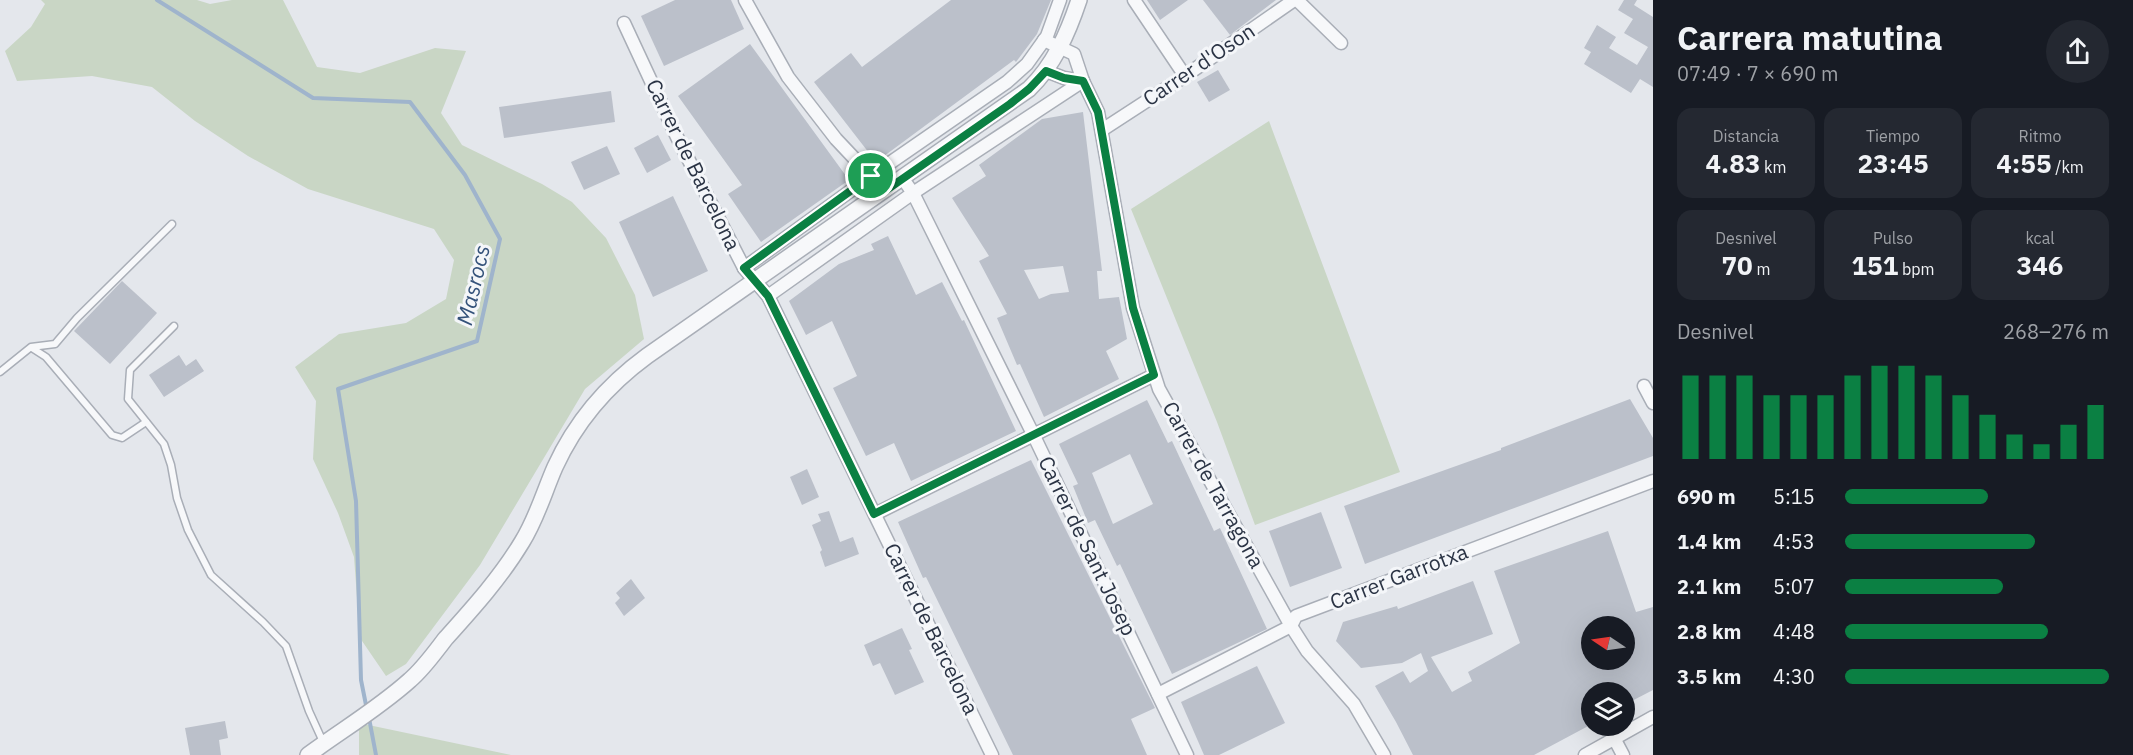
<!DOCTYPE html>
<html lang="es">
<head>
<meta charset="utf-8">
<style>
  body { margin:0; font-family:"IBM Plex Sans",sans-serif; background:#242831; color:#f1f3f6; height:100vh; display:flex; flex-direction:column; font-size:22px; white-space:nowrap }
  * { box-sizing:border-box; margin:0 }
  p { font-size:20px; color:#9ea1a6 }
  .icon { flex:none; width:33px; height:33px; fill:none; stroke:currentColor; stroke-width:2; stroke-linecap:round; stroke-linejoin:round }
  .map { position:relative; flex:1; overflow:hidden }
  .sheet { display:flex; flex-direction:column; background:#171b24; width:480px }
  .sheet>* { flex:none }
  .needle { width:39px; rotate:283deg }
  .buttons { position:absolute; left:1581px; top:616px; display:grid; gap:12px }
  .buttons a { display:grid; place-items:center; width:54px; height:54px; border-radius:50%; background:#171b24; box-shadow:0 6px 24px #0002; font-size:30px }
  .pin { position:absolute; display:grid; place-items:center; width:51px; height:51px; color:#fff; margin:-26px; border:3px solid #fff; border-radius:50%; box-shadow:0 2px 6px #0007 }
  .round { display:grid; place-items:center; flex:none; width:63px; height:63px; border-radius:32px; background:#242831 }
  .head { display:flex; align-items:center; justify-content:space-between; height:102px; padding:0 24px }
  h1 { font-size:33px; font-weight:700; line-height:45px }
  .metrics { display:grid; grid-template-columns:repeat(3,1fr); gap:9px; height:102px; padding:6px 24px }
  .metrics div { display:grid; align-content:center; border-radius:15px; background:#242831; text-align:center }
  .metrics b { font-size:26px; font-weight:700 }
  .metrics small { font-size:16px; font-weight:400 }
  .metrics p { font-size:16px }
  .chart { height:168px; padding:12px 24px }
  .chart p { display:flex; justify-content:space-between }
  .chart svg { width:100%; height:108px; margin-top:6px; stroke:#0b8043; stroke-width:6 }
  ul { padding:0 24px; list-style:none; font-size:20px }
  li { display:grid; grid-template-columns:96px 72px 1fr; align-items:center; height:45px }
  li i { height:15px; border-radius:8px; background:#0b8043 }
  main { display:flex; flex:1; min-height:0 }
  .map>svg:first-child { display:block }
</style>
</head>
<body>
<main>
<div class="map">
<svg width="1653" height="755" viewBox="0 0 1653 755">
  <rect width="100%" height="100%" fill="#e4e7ec"/>
  <g fill="#c9d6c5">
    <polygon points="41,0 197,0 210,4 232,0 283,0 317,67 360,73 435,48 466,51 441,113 462,145 542,184 572,202 606,238 635,295 644,339 585,389 480,565 406,664 386,676 360,638 354,557 338,513 313,459 316,401 295,367 339,334 406,323 446,299 454,260 434,229 308,189 248,156 195,121 152,87 92,76 17,81 5,51 31,27 45,4"/>
    <polygon points="1269,121 1400,472 1255,525 1217,422 1131,209"/>
    <polygon points="359,723 511,755 359,755"/>
  </g>
  <g fill="none" stroke-linecap="round" stroke-linejoin="round">
    <g stroke="#9fb4cc" stroke-width="4">
      <polyline points="157,0 313,98 410,102 465,175 500,239 477,341 338,389 356,501 361,680 367,710"/>
      <polyline points="369,718 376,755"/>
    </g>
  </g>
  <g fill="#bbc0ca" fill-rule="evenodd">
    <polygon points="675,0 731,0 744,29 664,66 641,16"/>
    <polygon points="951,0 1051,0 1037,34 1016,62 1014,60 876,162 814,82 851,53 862,67"/>
    <polygon points="1147,0 1188,0 1160,20"/>
    <polygon points="1203,0 1276,0 1230,35"/>
    <polygon points="1624,0 1637,0 1634,5 1653,17 1653,87 1640,79 1631,93 1584,64 1591,52 1584,48 1597,25 1616,37 1609,48 1637,65 1648,47 1624,33 1633,19 1618,10"/>
    <polygon points="750,44 849,180 761,242 728,194 742,185 678,96"/>
    <polygon points="1218,70 1230,90 1209,102 1197,82"/>
    <polygon points="611,91 615,122 504,138 499,107"/>
    <path d="M1083 112 1102 271H1097L1099 299 1119 297 1127 339 1106 351 1119 379 1044 417 1020 364 1017 365 997 318 1007 314 979 261 989 256 952 198 986 176 979 165 1042 119ZM1063 266 1069 292 1051 294 1039 299 1024 270Z"/>
    <polygon points="658,135 671,160 647,173 634,148"/>
    <polygon points="607,146 620,174 584,190 571,162"/>
    <polygon points="673,196 708,271 653,297 619,222"/>
    <polygon points="888,236 916,295 942,282 962,321 964,320 1016,431 911,481 894,443 866,456 833,388 857,376 832,321 806,335 789,301 839,264 874,250 871,244"/>
    <polygon points="122,281 157,313 110,364 74,331"/>
    <polygon points="179,355 186,366 196,359 204,371 164,397 149,375"/>
    <polygon points="1630,399 1653,438 1653,456 1365,564 1344,506 1501,450 1501,448"/>
    <path d="M1147 400 1168 443 1172 441 1214 531 1220 528 1267 629 1172 674 1120 564 1117 566 1095 520 1088 523 1073 486 1078 484 1059 444ZM1130 454 1153 504 1113 524 1092 473Z"/>
    <polygon points="1031,460 1155,708 1131,719 1147,755 1013,755 926,577 923,578 898,522"/>
    <polygon points="807,469 819,497 802,505 790,477"/>
    <polygon points="829,511 840,542 853,537 859,554 825,567 820,552 822,550 812,525 821,521 818,514"/>
    <polygon points="1321,512 1342,568 1290,587 1269,531"/>
    <path d="M1608 531 1636 612 1653 607V690L1624 705V693H1592V724L1534 755H1413L1396 722 1375 686 1403 671 1410 683 1428 671 1421 653 1402 663 1361 668 1336 641 1343 622 1397 606 1398 609 1473 581 1493 634 1431 657 1452 692 1472 681 1468 672 1520 643 1494 571ZM1592 627H1624V660H1592Z"/>
    <polygon points="631,579 645,598 624,616 615,603 620,598 616,593"/>
    <polygon points="902,628 912,649 909,650 924,682 895,695 880,663 873,666 864,645"/>
    <polygon points="1257,666 1285,723 1219,755 1204,755 1181,702"/>
    <polygon points="225,721 228,738 219,740 221,755 190,755 185,728"/>
  </g>
  <g fill="none" stroke-linecap="round" stroke-linejoin="round">
    <defs>
      <g id="service">
        <polyline points="174,326 130,370 128,399 164,444 171,465 177,498 188,530 211,575 263,622 286,646 309,711 324,744"/>
        <polyline points="32,348 46,357 112,435 122,438 146,422"/>
        <polyline points="0,372 31,347 55,344 77,318 172,224"/>
      </g>
      <g id="minor">
        <polyline points="745,0 788,77 836,139 885,191"/>
        <polyline points="1134,0 1185,76"/>
        <polyline points="1297,0 1341,43"/>
        <polyline points="624,23 677,137 744,268 768,296 992,755"/>
        <polyline points="1044,40 1074,54 1083,81 1098,112 1133,308 1159,389 1291,626 1307,651 1354,704 1384,755"/>
        <polyline points="1046,71 1064,78 1083,81"/>
        <polyline points="1102,130 1185,76 1294,0"/>
        <polyline points="903,179 913,193 1034,436 1187,755"/>
        <polyline points="744,268 871,176 1007,82 1027,64 1047,36 1060,0"/>
        <polyline points="768,296 913,193 1083,81"/>
        <polyline points="1644,386 1653,403"/>
        <polyline points="875,514 1154,375"/>
        <polyline points="1158,694 1291,626 1296,616 1653,481"/>
        <polyline points="1614,738 1623,755"/>
        <polyline points="1585,755 1653,717"/>
      </g>
      <path id="tertiary" d="M308 755C342 730 379 708 410 680 424 668 435 652 446 638 473 608 501 577 522 542 537 518 544 492 555 467 576 421 606 386 647 356L1029 89C1054 65 1068 33 1079 0"/>
    </defs>
    <use href="#service" stroke="#a9aeb7" stroke-width="9"/>
    <use href="#minor" stroke="#a9aeb7" stroke-width="15"/>
    <use href="#tertiary" stroke="#a9aeb7" stroke-width="18"/>
    <use href="#service" stroke="#f7f8fa" stroke-width="6"/>
    <use href="#minor" stroke="#f7f8fa" stroke-width="12"/>
    <use href="#tertiary" stroke="#f7f8fa" stroke-width="15"/>
  </g>
  <g fill="none" stroke-linecap="round" stroke-linejoin="round">
    <defs>
      <polygon id="route" points="1046,71 1064,78 1083,81 1098,112 1133,308 1154,375 874,514 768,296 744,268 871,176 885,191 1010,104 1029,89"/>
    </defs>
    <use href="#route" stroke="#fff" stroke-width="12"/>
    <use href="#route" stroke="#0b8043" stroke-width="8"/>
  </g>
  <g text-anchor="middle" stroke-width="6" stroke-linejoin="round" paint-order="stroke">
    <g font-size="21" fill="#2b3445" stroke="#f4f6f9">
      <text transform="translate(1199 65) rotate(-34)" y="7">Carrer d'Oson</text>
      <text transform="translate(693 165) rotate(64)" y="7">Carrer de Barcelona</text>
      <text transform="translate(1213 485) rotate(61)" y="7">Carrer de Tarragona</text>
      <text transform="translate(1087 546) rotate(64)" y="7">Carrer de Sant Josep</text>
      <text transform="translate(1399 577) rotate(-21)" y="7">Carrer Garrotxa</text>
      <text transform="translate(931 629) rotate(64)" y="7">Carrer de Barcelona</text>
    </g>
    <g font-size="22" font-style="italic" fill="#34527a" stroke="#f4f6f9">
      <text transform="translate(473 285) rotate(-77)" y="8">Masrocs</text>
    </g>
  </g>
</svg>
<div class="buttons">
<a><svg class="needle" viewBox="-14 -14 28 28"><path d="M0-13l5 13h-10z" fill="#e53935"/><path d="M0 13l5-13h-10z" fill="#9ea1a6"/></svg></a>
<a><svg class="icon" aria-label="layers" viewBox="0 0 24 24"><path d="M12 4l9 5-9 5-9-5zM3 14l9 5 9-5"/></svg></a>
</div>
<div class="pin" style="left:871px;top:176px;background:#1e9e55"><svg class="icon" aria-label="arrive" viewBox="0 0 24 24"><path d="M6 21V4h12l-3 4 3 4H6"/></svg></div>
</div>
<section class="sheet">
<div class="head"><div><h1>Carrera matutina</h1><p>07:49 · 7 × 690 m</p></div><a class="round"><svg class="icon" aria-label="share" viewBox="0 0 24 24"><path d="M12 15V3M7 8l5-5 5 5M5 13v7h14v-7"/></svg></a></div>
<div class="metrics">
<div><p>Distancia</p><b>4.83<small> km</small></b></div>
<div><p>Tiempo</p><b>23:45</b></div>
<div><p>Ritmo</p><b>4:55<small> /km</small></b></div>
</div>
<div class="metrics">
<div><p>Desnivel</p><b>70<small> m</small></b></div>
<div><p>Pulso</p><b>151<small> bpm</small></b></div>
<div><p>kcal</p><b>346</b></div>
</div>
<div class="chart"><p><span>Desnivel</span>268–276 m</p>
<svg viewBox="0 0 160 44" preserveAspectRatio="none"><path d="M5 44V10M15 44V10M25 44V10M35 44V18M45 44V18M55 44V18M65 44V10M75 44V6M85 44V6M95 44V10M105 44V18M115 44V26M125 44V34M135 44V38M145 44V30M155 44V22"/></svg>
</div>
<ul>
<li><b>690 m</b>5:15<i style="width:54%"></i></li>
<li><b>1.4 km</b>4:53<i style="width:72%"></i></li>
<li><b>2.1 km</b>5:07<i style="width:60%"></i></li>
<li><b>2.8 km</b>4:48<i style="width:77%"></i></li>
<li><b>3.5 km</b>4:30<i style="width:100%"></i></li>
</ul>
</section>
</main>
</body>
</html>
